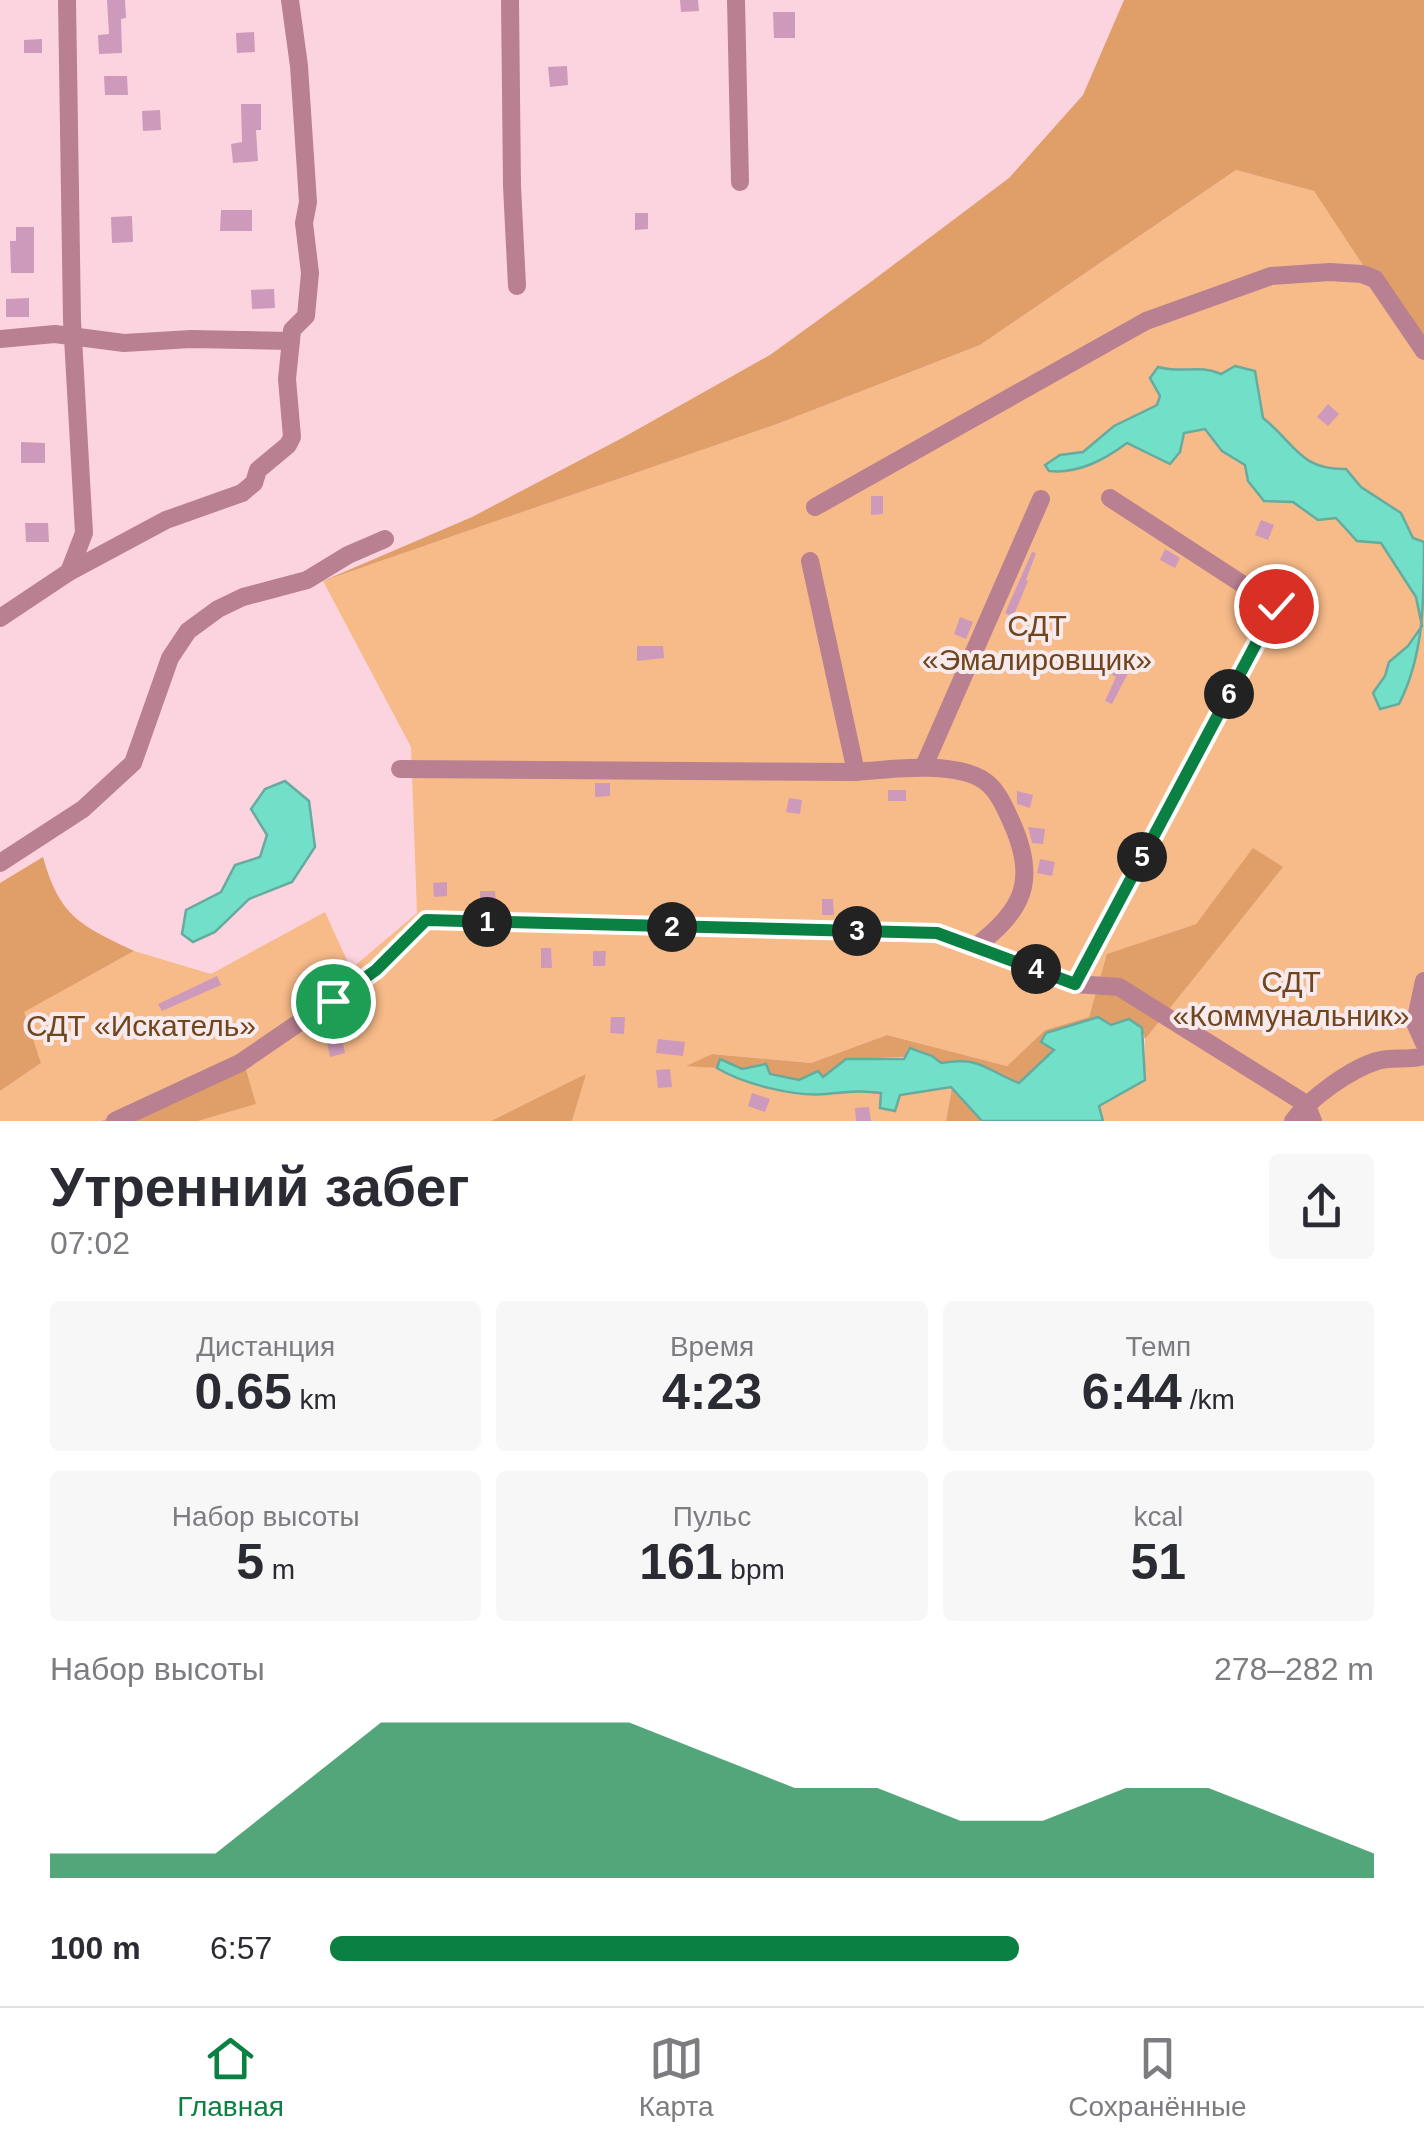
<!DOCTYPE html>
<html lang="ru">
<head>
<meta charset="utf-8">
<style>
  body { margin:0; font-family:Arial,sans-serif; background:#f7f7f7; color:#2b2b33; height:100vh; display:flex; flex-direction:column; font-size:38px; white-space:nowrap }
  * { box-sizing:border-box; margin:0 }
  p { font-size:32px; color:#7c7c81 }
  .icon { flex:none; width:55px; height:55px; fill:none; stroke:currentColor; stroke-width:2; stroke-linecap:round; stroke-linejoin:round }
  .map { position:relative; height:1121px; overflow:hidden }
  .details { display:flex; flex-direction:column; background:#fff; flex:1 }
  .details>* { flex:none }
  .pin { position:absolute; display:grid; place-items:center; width:85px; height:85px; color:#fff; margin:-42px; border:5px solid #fff; border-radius:50%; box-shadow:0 2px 10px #0007 }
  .km { position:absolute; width:50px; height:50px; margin:-25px; border-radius:50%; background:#222; color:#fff; font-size:28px; line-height:50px; text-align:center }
  .round { display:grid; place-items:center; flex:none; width:105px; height:105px; border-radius:10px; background:#f7f7f7 }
  .head { display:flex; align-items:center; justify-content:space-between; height:170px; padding:0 50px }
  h1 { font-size:55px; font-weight:700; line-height:75px }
  .figures { display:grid; grid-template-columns:repeat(3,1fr); gap:15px; height:170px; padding:10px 50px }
  .figures div { display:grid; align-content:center; border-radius:10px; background:#f7f7f7; text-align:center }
  .figures b { font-size:50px; font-weight:700 }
  .figures small { font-size:28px; font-weight:400 }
  .figures p { font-size:28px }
  .chart { height:280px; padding:20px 50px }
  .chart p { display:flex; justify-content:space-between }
  .chart svg { width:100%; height:180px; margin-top:10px; fill:#0b8043; opacity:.7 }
  ul { padding:0 50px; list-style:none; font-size:32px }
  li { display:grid; grid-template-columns:160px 120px 1fr; align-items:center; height:75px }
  li i { height:25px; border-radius:12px; background:#0b8043 }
  .menu { display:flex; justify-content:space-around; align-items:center; height:140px; border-top:2px solid #e1e1e2; background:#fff; font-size:28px; color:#7c7c81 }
  .menu a { display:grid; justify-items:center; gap:5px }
  .menu .selected { color:#0b8043 }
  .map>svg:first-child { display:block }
</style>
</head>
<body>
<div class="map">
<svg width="1424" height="1121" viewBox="0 0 1424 1121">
  <rect width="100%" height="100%" fill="#fcd4df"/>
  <polygon fill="#f7ba89" points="1236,170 1314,191 1424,358 1424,1121 1103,1121 1099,1106 1145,1080 1145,1039 1155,1023 1282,868 1254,849 1196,924 1108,954 1089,1017 1045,1030 1007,1066 887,1035 811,1063 713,1054 688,1065 717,1068 730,1076 826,1094 851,1089 882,1093 894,1111 900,1095 952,1087 946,1121 572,1121 585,1075 491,1121 198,1121 255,1104 158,1094 101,1121 0,1121 0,1091 41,1063 23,1012 134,951 211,974 325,912 351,969 417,913 411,747 323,581 777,424 980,345"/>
  <g fill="#e09e68">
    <polygon points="1124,0 1424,0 1424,358 1314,191 1236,170 980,345 777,424 323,581 472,517 624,437 770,355 872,281 1009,178 1083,95"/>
    <path d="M1253 848 1283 867 1145 1039 1141 1028 1111 1025 1098 1017 1081 1024 1019 1083C985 1070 981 1056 941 1063L932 1056 846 1059 822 1077 818 1071 799 1080 770 1074 766 1065 742 1069 721 1059 717 1068 686 1066 712 1054 811 1063 887 1035 1007 1066 1045 1030 1089 1017 1107 954 1196 924Z"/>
    <path d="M43 857C60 918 81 925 134 951L24 1012 41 1063 0 1091V883Z"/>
    <polygon points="243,1060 256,1104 198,1121 101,1121"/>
    <polygon points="586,1074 572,1121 491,1121"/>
    <polygon points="952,1087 982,1121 946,1121"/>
  </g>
  <g fill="#72dfc9" stroke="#66ab9e" stroke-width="2.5">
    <path d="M1235 366 1255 371 1263 418C1295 443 1299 470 1346 469L1361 487 1401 513 1413 538 1424 542C1424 601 1424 655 1399 704L1380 709 1373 693 1385 676 1389 662 1408 646 1422 626 1416 597 1381 543 1357 541 1336 518 1318 520 1293 502 1264 501 1248 481 1245 465 1222 451 1205 429 1184 433 1180 452 1170 464 1127 443C1104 460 1078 474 1049 471L1045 465 1060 455 1083 452 1114 426 1157 405 1160 396 1150 378 1158 367C1184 374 1198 364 1221 374Z"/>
    <polygon points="285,781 309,801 315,847 292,882 249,899 215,932 193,942 182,934 186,910 221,892 235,865 260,857 267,835 251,809 265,789"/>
    <path d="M1098 1017 1111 1025 1129 1019 1142 1028 1145 1080 1099 1106 1103 1121H982L951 1087 900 1095 895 1111 880 1108 881 1093C858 1090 848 1092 826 1094 795 1097 743 1084 717 1068L720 1059 742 1069 766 1064 770 1074 799 1080 818 1071 823 1077 846 1059H904L910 1048 932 1056 941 1063C981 1056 985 1070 1019 1083L1054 1050 1041 1042 1046 1033Z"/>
  </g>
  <g fill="#ce9abc">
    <polygon points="107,0 125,0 126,18 121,19 122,53 99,54 98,35 109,34"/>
    <polygon points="680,0 698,0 699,11 681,12"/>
    <polygon points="773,12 795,12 795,38 774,38"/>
    <polygon points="254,32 255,52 237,53 236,33"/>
    <polygon points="42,39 42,53 24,53 24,40"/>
    <polygon points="567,66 568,85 550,87 548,67"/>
    <polygon points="104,76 127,76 128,95 105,95"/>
    <polygon points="241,104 261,104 261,130 256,130 258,161 233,163 231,144 242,142"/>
    <polygon points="160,110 161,130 143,131 142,111"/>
    <polygon points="221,210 252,210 252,231 220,231"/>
    <polygon points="635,213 648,213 648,229 635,230"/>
    <polygon points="132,216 133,242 112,243 111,217"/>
    <polygon points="16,227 34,227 34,273 11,273 10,241 16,241"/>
    <polygon points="274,289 275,308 252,309 251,290"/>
    <polygon points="29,298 29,317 6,317 6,299"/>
    <polygon points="1328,404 1339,414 1328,426 1317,417"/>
    <polygon points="21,442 45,443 45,463 21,463"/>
    <polygon points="871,496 883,496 883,514 871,515"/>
    <polygon points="1261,520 1274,525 1268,540 1255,535"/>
    <polygon points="25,523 48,523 49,542 26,542"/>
    <polygon points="1165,549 1180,558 1175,568 1160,560"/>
    <polygon points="1032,552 1036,553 1026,580 1028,581 1013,617 1005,613"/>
    <polygon points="960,617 973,622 966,639 954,634"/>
    <polygon points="637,646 663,646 664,658 637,661"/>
    <polygon points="1115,666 1128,673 1112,704 1105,701 1116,677 1111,674"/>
    <polygon points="595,783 610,783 610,796 595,797"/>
    <rect x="888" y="790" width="18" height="11"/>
    <polygon points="1017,791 1033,795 1030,808 1017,804"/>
    <polygon points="789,798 802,800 800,814 786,812"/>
    <polygon points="1028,827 1045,829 1043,844 1032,843"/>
    <polygon points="1040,859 1055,862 1052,876 1037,873"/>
    <polygon points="447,882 447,896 434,897 433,883"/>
    <polygon points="480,891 495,891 496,903 480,904"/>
    <polygon points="822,899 833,899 834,915 822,915"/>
    <polygon points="541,948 551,948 552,968 541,968"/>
    <polygon points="593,951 606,951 605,966 593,966"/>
    <polygon points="217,976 221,985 162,1011 158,1004"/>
    <polygon points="611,1017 625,1017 624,1034 610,1033"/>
    <polygon points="341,1034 345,1053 330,1057 326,1037"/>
    <polygon points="658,1039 685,1042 683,1056 656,1053"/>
    <polygon points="670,1069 672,1087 658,1088 656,1070"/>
    <polygon points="752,1093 770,1099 765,1112 748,1106"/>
    <polygon points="869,1107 871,1121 856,1121 855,1108"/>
  </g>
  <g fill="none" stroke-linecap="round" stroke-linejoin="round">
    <g stroke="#b98091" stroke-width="18">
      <polyline points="67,0 72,320 84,533 69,572"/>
      <polyline points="510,0 512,186 517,286"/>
      <polyline points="736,0 740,182"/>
      <polyline points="0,339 55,334 124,343 191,339 291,341"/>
      <polyline points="815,507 1146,321 1271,276 1330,272 1362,274 1375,279 1424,351"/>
      <polyline points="810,561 856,772"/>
      <polyline points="0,618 69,572 166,520 242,493 254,483 258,470 288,445 292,437 287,379 292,330 306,316 310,273 304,223 308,202 299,66 290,0"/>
      <polyline points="924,766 1041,499"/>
      <path d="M400 769 856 772C890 769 958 760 986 782 998 791 1005 808 1011 821 1038 880 1024 910 975 947"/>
      <polyline points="0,863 83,809 133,763 170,658 188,631 218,609 243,597 307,580 348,555 385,539"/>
      <polyline points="1424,981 1415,1023 1424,1043"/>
      <polyline points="1075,984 1276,606 1110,498"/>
      <polyline points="115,1121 240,1063 376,970 426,920 937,933 1075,984 1119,987 1306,1104 1313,1121"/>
      <path d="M1293 1121C1309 1099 1350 1069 1377 1061 1392 1056 1408 1061 1424 1056"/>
    </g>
  </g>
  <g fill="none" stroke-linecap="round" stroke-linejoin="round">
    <defs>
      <polyline id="route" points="333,1001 376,970 426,920 937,933 1075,984 1276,606"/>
    </defs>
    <use href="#route" stroke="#fff" stroke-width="20"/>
    <use href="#route" stroke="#0b8043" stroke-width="12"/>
  </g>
  <g text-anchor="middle" stroke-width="8" stroke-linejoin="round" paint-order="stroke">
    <g font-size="30" fill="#71451d" stroke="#f7eaed">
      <text x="1037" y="636">СДТ<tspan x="1037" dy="34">«Эмалировщик»</tspan></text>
      <text x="1291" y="992">СДТ<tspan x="1291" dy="34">«Коммунальник»</tspan></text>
      <text x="141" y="1036">СДТ «Искатель»</text>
    </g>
  </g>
</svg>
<div class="pin" style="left:333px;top:1001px;background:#1e9e55"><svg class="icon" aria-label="arrive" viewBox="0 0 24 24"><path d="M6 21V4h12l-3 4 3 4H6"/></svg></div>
<div class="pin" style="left:1276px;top:606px;background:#d93025"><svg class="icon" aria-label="check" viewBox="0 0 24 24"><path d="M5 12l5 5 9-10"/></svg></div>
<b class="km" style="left:487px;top:922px">1</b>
<b class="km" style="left:672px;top:927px">2</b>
<b class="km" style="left:857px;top:931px">3</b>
<b class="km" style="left:1036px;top:969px">4</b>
<b class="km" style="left:1142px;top:857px">5</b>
<b class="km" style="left:1229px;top:694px">6</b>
</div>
<section class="details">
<div class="head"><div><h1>Утренний забег</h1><p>07:02</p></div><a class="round"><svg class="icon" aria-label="share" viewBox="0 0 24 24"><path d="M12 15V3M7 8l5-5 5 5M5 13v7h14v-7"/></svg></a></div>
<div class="figures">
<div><p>Дистанция</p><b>0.65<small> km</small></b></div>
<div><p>Время</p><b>4:23</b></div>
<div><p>Темп</p><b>6:44<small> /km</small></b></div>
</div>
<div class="figures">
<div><p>Набор высоты</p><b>5<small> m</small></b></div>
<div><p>Пульс</p><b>161<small> bpm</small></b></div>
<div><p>kcal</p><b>51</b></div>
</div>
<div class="chart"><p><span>Набор высоты</span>278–282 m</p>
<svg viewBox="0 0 160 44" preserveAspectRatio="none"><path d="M0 44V38L10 38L20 38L30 22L40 6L50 6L60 6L70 6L80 14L90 22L100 22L110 30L120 30L130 22L140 22L150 30L160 38V44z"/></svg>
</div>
<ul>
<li><b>100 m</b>6:57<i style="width:66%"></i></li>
</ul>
</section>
<nav class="menu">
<a class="selected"><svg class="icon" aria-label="home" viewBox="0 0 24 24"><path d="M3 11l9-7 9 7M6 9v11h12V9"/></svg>Главная</a>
<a><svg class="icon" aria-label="map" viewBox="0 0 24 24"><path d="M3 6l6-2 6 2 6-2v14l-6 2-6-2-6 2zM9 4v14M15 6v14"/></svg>Карта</a>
<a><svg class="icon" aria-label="saved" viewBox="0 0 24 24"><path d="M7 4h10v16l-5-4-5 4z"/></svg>Сохранённые</a>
</nav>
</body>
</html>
